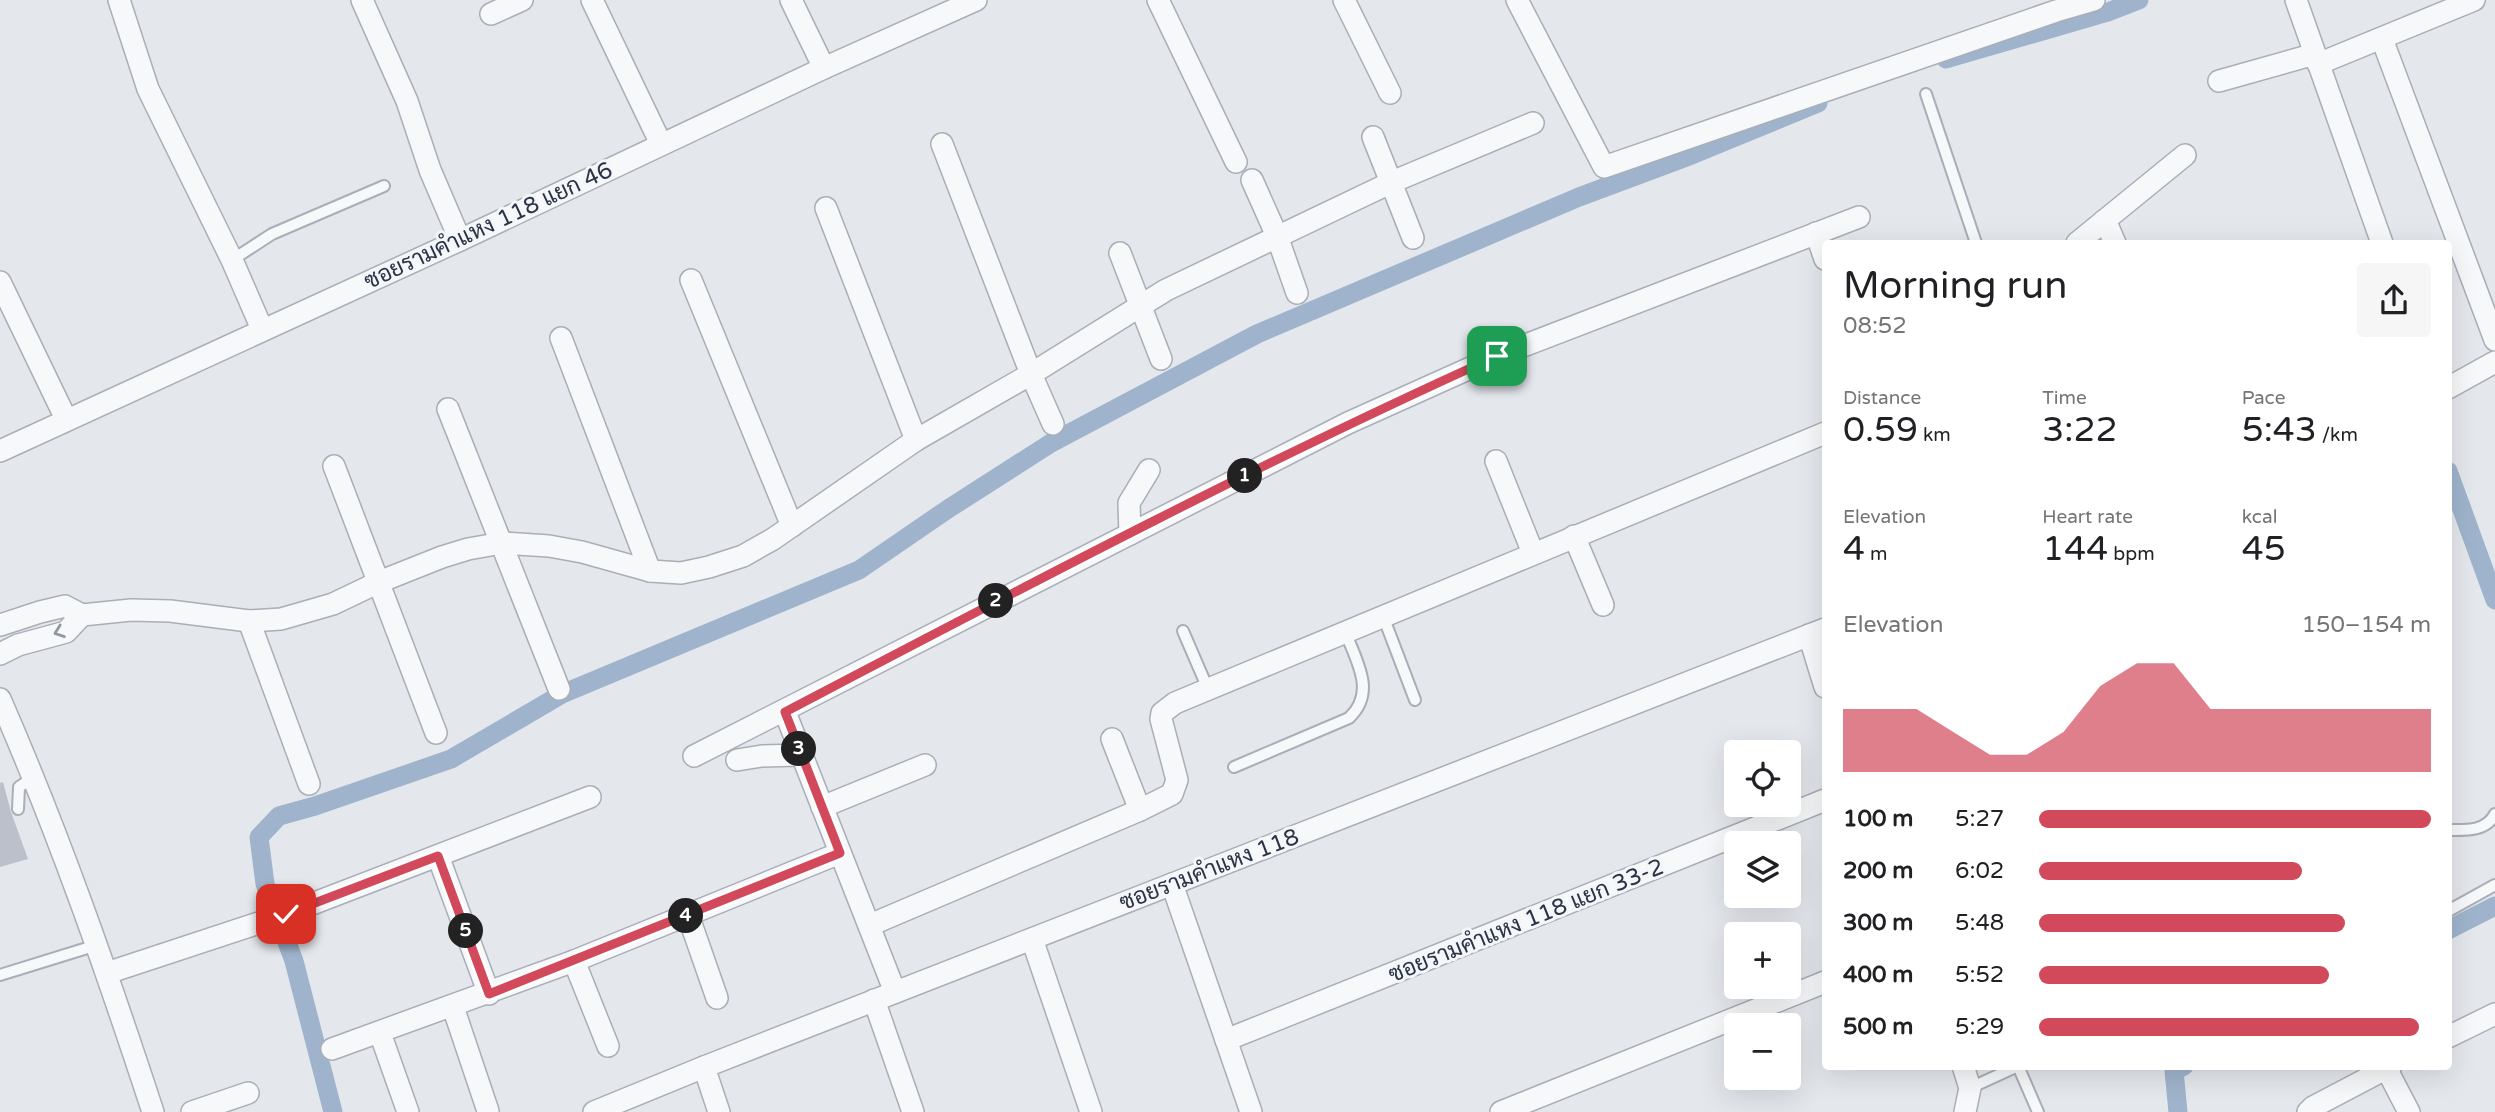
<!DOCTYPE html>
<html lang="en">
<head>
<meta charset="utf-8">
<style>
  body { margin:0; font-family:"Varela Round",Sarabun,sans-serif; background:#f6f6f6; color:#202124; height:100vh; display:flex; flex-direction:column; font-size:26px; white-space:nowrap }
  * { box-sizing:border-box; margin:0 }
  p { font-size:23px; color:#757577 }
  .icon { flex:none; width:38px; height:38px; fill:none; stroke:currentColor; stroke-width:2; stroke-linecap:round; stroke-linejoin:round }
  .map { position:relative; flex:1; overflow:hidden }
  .drawer { position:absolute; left:1822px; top:240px; width:630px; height:830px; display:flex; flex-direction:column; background:#fff; border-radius:7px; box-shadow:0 7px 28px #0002 }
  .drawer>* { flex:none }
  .tools { position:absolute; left:1724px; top:740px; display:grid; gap:14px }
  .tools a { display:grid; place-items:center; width:77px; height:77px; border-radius:7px; background:#fff; box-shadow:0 7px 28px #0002; font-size:35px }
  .pin { position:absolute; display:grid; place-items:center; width:60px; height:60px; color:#fff; margin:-30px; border-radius:14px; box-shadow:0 4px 10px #0006 }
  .km { position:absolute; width:35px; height:35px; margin:-18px; border-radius:50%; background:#222; color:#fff; font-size:19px; line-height:35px; text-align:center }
  .round { display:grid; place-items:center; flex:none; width:74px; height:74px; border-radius:7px; background:#f6f6f6 }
  .head { display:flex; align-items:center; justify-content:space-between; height:119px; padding:0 21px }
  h1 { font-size:38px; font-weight:600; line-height:52px }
  .stats { display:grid; grid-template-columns:repeat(3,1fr); gap:10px; height:119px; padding:7px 21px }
  .stats div { display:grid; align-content:center }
  .stats b { font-size:35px; font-weight:600 }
  .stats small { font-size:19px; font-weight:400 }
  .stats p { font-size:19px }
  .chart { height:196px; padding:14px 21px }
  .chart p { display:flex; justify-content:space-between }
  .chart svg { width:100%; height:126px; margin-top:7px; fill:#d1495b; opacity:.7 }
  ul { padding:0 21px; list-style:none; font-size:23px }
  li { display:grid; grid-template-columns:112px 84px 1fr; align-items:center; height:52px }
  li i { height:18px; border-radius:9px; background:#d1495b }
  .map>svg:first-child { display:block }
</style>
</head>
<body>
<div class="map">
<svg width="2495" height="1112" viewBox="0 0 2495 1112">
  <rect width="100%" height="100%" fill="#e4e7ec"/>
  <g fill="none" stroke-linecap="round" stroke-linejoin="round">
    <g stroke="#9fb4cc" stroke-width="19">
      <polyline points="1946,59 2108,12 2139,0"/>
      <polyline points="2448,471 2495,600"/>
      <polyline points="2448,930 2495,906"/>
      <polyline points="333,1112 294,961 265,884 259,837 279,816 315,806 451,759 562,694 859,570 948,509 1051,443 1257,334 1579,197 1689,156 1818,103"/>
      <polyline points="2178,1112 2174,1071 2184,1066"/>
    </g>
  </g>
  <polygon fill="#bbc0ca" points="3,782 11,812 28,859 0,867 0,783"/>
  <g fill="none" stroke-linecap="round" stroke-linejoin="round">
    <defs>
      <g id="service">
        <polyline points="1926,94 1976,243"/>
        <polyline points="232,260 272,234 384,186"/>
        <polyline points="1383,616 1415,700"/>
        <polyline points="1183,631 1208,689"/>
        <path d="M1234 767 1349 718C1377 692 1356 661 1345 631"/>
        <polyline points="18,809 19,787 34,777"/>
        <path d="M2448 830C2465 830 2486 832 2495 814"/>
        <polyline points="2448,911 2495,885"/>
        <polyline points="0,975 97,945"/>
        <polyline points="2018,1066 2038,1112"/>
        <polyline points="1970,1088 2018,1066"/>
      </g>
      <g id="minor">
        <polyline points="119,0 148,89 232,260 262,329"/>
        <polyline points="362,0 407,101 430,170 460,240"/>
        <polyline points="592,0 661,144"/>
        <polyline points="791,0 824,68"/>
        <polyline points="1158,0 1236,162"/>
        <polyline points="1344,0 1390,93"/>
        <polyline points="1517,0 1604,167 2056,11 2094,0"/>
        <polyline points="2296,0 2382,243"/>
        <polyline points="491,14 522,0"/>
        <polyline points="2382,39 2495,340"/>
        <polyline points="2318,64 2474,0"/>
        <polyline points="2219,81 2315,54"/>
        <polyline points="1373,137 1413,238"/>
        <polyline points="942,144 1031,374 1053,424"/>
        <polyline points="1252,180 1277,236 1297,293"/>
        <polyline points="826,208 916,440"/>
        <polyline points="2105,220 2115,243"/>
        <polyline points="1816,233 1825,259"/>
        <polyline points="2077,243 2185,155"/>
        <polyline points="1120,253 1161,359"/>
        <polyline points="691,280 792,526"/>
        <polyline points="0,282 66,419"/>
        <polyline points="561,338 650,571"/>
        <polyline points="2448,388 2495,362"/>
        <polyline points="448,409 559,689"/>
        <polyline points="0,451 460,240 824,68 976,0"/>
        <polyline points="1496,461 1533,553"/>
        <polyline points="334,466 436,733"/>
        <polyline points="1130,534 1129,503 1149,470"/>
        <polyline points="1574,536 1603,605"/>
        <polyline points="82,615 131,610 170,611 249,621 281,619 333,604 379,582 442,557 468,549 502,543 549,546 582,552 650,571 681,573 709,567 743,556 773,539 916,440 1031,374 1166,290 1392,182 1533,123"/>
        <polyline points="249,621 309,784"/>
        <polyline points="0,625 40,612 65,606 82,615 66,632 18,645 0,654"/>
        <polyline points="1809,635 1825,687"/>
        <path d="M0 699C59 834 107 972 153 1112"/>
        <polyline points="785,712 895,992"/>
        <polyline points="1112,739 1140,810"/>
        <polyline points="694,756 1348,423 1497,356 1859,217"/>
        <polyline points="737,760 762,756 801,755"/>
        <polyline points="822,807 925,765"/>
        <polyline points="438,856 489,994"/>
        <polyline points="1172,884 1251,1112"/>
        <polyline points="688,915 717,998"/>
        <polyline points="870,925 1140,810 1172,794 1177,780 1161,719 1162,713 1175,703 1825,433"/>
        <polyline points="1032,939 1091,1112"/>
        <polyline points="574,961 608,1046"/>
        <polyline points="107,973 286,914 590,797"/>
        <polyline points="874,1000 913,1112"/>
        <polyline points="453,1007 488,1111"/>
        <polyline points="380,1033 408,1112"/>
        <polyline points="2448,1037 2495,1014"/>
        <polyline points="1226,1040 1825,800"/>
        <polyline points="332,1049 574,961 840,853"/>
        <polyline points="1963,1066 1970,1088 1965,1112"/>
        <polyline points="704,1067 719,1112"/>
        <polyline points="2386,1068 2409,1112"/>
        <polyline points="192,1112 248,1093"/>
        <polyline points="594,1112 704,1067 1825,629"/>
        <polyline points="1501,1112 1825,982"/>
        <polyline points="2308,1112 2313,1107 2391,1066"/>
      </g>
    </defs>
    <use href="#service" stroke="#a9aeb7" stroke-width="14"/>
    <use href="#minor" stroke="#a9aeb7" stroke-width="24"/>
    <use href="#service" stroke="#f7f8fa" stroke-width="10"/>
    <use href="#minor" stroke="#f7f8fa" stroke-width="21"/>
  </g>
  <defs><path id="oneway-chevron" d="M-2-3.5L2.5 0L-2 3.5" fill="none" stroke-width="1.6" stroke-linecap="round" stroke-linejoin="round" transform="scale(1.75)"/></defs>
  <use stroke="#9196a0" href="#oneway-chevron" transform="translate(59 632) rotate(160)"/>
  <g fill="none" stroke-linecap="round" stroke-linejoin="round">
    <defs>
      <path id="route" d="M286 914 438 856 489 994 840 853 785 712C1020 589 1255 465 1497 356"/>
    </defs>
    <use href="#route" stroke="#fff" stroke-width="14"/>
    <use href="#route" stroke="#d1495b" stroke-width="9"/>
  </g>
  <g text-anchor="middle" stroke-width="6" stroke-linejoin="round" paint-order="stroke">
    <g font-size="23" fill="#2b3445" stroke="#f4f6f9">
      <text transform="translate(488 225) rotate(-25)" y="8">ซอยรามคำแหง 118 แยก 46</text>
      <text transform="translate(1209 869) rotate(-21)" y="8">ซอยรามคำแหง 118</text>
      <text transform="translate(1526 920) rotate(-22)" y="8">ซอยรามคำแหง 118 แยก 33-2</text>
    </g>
  </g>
</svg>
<div class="tools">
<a><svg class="icon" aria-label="locate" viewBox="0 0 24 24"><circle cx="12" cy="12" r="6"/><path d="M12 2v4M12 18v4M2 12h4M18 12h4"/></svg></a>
<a><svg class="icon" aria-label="layers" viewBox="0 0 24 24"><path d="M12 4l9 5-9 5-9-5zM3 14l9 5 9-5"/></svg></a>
<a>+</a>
<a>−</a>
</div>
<div class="pin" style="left:1497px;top:356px;background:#1e9e55"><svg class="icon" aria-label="arrive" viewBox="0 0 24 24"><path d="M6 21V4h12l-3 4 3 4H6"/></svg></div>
<div class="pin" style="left:286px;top:914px;background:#d93025"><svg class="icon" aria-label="check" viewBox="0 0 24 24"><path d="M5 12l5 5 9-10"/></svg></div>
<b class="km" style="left:1245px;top:476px">1</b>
<b class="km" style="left:996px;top:601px">2</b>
<b class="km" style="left:799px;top:749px">3</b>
<b class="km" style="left:686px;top:916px">4</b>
<b class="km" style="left:466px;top:931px">5</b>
<section class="drawer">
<div class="head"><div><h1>Morning run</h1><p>08:52</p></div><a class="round"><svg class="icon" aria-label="share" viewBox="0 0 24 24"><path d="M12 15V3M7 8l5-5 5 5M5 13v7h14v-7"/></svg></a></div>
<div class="stats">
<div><p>Distance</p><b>0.59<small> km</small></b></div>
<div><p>Time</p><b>3:22</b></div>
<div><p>Pace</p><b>5:43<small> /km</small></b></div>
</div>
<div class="stats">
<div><p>Elevation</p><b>4<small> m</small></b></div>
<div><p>Heart rate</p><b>144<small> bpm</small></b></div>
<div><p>kcal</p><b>45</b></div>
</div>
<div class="chart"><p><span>Elevation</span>150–154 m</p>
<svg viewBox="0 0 160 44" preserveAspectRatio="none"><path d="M0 44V22L10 22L20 22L30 30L40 38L50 38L60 30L70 14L80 6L90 6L100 22L110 22L120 22L130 22L140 22L150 22L160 22V44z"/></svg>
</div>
<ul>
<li><b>100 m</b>5:27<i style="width:100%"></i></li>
<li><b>200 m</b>6:02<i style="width:67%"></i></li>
<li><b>300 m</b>5:48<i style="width:78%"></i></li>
<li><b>400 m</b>5:52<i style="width:74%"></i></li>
<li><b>500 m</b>5:29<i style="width:97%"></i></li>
</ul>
</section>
</div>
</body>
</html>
